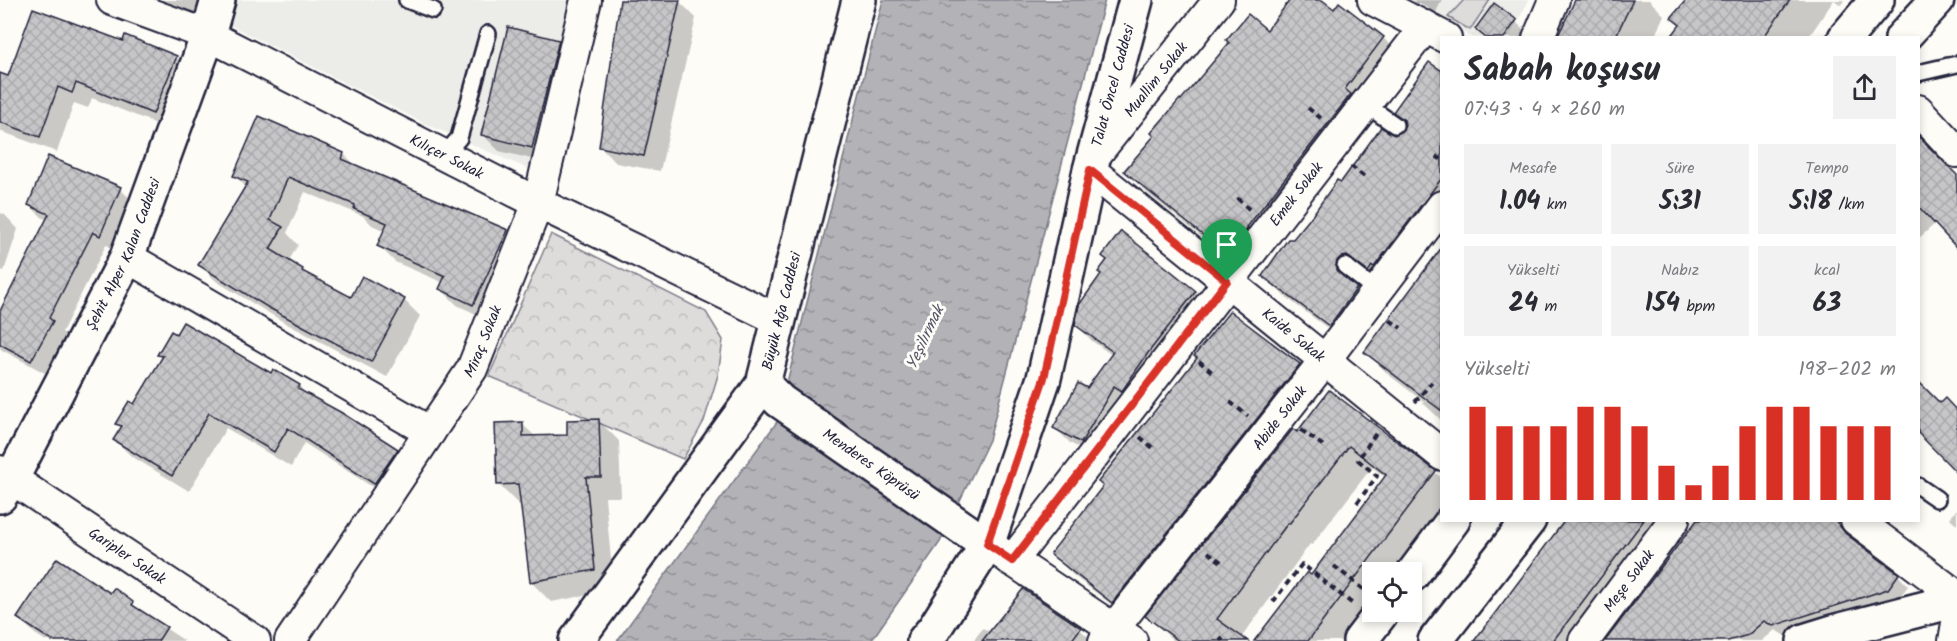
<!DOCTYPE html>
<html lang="tr">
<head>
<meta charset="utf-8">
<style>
  body { margin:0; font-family:Kalam,sans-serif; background:#f2f2f3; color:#2b2b33; height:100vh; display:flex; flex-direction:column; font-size:22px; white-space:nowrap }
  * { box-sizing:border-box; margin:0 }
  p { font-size:20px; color:#7c7c81 }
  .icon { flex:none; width:33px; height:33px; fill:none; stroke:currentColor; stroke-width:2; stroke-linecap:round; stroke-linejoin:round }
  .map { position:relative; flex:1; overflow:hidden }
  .panel { position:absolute; left:1440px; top:36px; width:480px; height:486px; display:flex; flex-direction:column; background:#fff; border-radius:0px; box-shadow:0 3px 9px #0003 }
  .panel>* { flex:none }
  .buttons { position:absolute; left:1362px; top:562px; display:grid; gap:12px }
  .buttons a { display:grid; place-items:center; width:60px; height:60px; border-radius:0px; background:#fff; box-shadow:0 3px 9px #0003; font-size:30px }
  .pin { position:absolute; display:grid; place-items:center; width:51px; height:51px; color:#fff; margin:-62px -26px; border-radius:50% 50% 50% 0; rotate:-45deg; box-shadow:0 0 6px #0007 }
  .pin .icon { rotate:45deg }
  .round { display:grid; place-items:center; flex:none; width:63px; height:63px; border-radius:0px; background:#f2f2f3 }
  .headline { display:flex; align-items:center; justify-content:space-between; height:102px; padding:0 24px }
  h1 { font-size:33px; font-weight:700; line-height:45px }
  .metrics { display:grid; grid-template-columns:repeat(3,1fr); gap:9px; height:102px; padding:6px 24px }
  .metrics div { display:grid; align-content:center; border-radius:0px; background:#f2f2f3; text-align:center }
  .metrics b { font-size:26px; font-weight:700 }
  .metrics small { font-size:16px; font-weight:400 }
  .metrics p { font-size:16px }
  .chart { height:168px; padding:12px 24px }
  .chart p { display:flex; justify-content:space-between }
  .chart svg { width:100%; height:108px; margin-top:6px; stroke:#d93025; stroke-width:6 }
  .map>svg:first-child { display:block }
</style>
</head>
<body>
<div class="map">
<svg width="1957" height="641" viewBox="0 0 1957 641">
  <defs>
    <pattern id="park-crowns" width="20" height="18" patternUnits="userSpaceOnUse" patternTransform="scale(1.5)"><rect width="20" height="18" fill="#dddcdb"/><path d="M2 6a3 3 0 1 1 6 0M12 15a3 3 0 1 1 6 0" fill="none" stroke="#bdbcbd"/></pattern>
    <pattern id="water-ripples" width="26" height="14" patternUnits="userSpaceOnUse" patternTransform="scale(1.5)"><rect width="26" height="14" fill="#b2b2b7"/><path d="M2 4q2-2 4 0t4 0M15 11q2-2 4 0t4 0" fill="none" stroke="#909096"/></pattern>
    <pattern id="building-cross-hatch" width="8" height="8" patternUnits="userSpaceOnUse" patternTransform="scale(1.5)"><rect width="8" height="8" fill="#c6c6c8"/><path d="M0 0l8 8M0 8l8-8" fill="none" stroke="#aaaaad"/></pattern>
  </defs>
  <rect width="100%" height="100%" fill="#fdfcf7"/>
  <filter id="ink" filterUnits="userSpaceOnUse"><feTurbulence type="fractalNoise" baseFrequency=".0167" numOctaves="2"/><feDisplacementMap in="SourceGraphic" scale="12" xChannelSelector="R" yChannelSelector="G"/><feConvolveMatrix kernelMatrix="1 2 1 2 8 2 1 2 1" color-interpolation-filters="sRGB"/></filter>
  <g filter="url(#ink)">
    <g fill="#ecece9">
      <polygon points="237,0 579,0 537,173 426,124 230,25"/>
      <polygon points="1404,0 1529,0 1509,38 1472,37"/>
    </g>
    <polygon fill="#dddcdb" stroke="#807f8b" stroke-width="1.5" points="1464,0 1490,0 1470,30 1448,17"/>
    <polygon fill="url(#park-crowns)" stroke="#807f8b" stroke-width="1.5" points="551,234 706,312 723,340 718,375 704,421 683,459 489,376"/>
    <polygon fill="url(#water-ripples)" stroke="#787885" stroke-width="1.5" points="883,0 1105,0 989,440 940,542 871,641 617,641 777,422"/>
    <g fill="#0003" fill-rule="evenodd">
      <polygon points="135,0 217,0 208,29"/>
      <polygon points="1292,0 1319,0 1334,11 1383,38 1404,58 1248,274 1146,192 1126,171 1267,32"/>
      <polygon points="1412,0 1442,0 1436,12"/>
      <polygon points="1576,0 1649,0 1664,15 1654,38 1559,38"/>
      <polygon points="1687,0 1834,0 1808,38 1672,38 1681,26"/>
      <polygon points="1834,0 1845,0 1841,5"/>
      <polygon points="680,2 696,18 660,171 616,163 600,146"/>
      <polygon points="1516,22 1527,33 1523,38 1486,38"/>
      <path d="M558 42 574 58 548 163 499 151 483 135ZM500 138 540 148 539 151 500 141Z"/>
      <polygon points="124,43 176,57 192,73 169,129 92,98 88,108 74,103 57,152 0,131 0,75 9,78"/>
      <polygon points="1442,72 1442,221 1393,285 1357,278 1354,288 1375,308 1349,344 1283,295 1264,276 1341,184 1393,136 1404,132 1405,122 1395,112"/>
      <polygon points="1918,137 1957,179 1957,245 1936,223 1918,239"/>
      <polygon points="344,154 356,166 507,232 524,248 489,320 457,305 441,289 444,283 395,262 379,246 385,231 372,225 363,216 305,192 287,233 298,245 288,262 306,275 351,299 404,300 420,316 387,377 287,324 216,281 200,265 247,188 235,176"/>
      <polygon points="120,189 134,202 114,248 106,245 62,332 66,335 45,373 2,350 0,348 0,316 48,220 43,218 29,205"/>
      <polygon points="0,213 4,214 18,229 4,271 0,270"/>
      <polygon points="1442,249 1442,421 1423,403 1424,402 1389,375 1366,352"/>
      <polygon points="1195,292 1211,308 1097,458 1070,443 1054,427 1088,390 1112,355 1092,341 1076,325"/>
      <polygon points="159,354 271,375 299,386 309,397 397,450 413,466 391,499 304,443 291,467 226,428 189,491 131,456 115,440 122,429 117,424 135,406 163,359"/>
      <polygon points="1299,365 1320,386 1134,622 1073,575 1052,554"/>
      <polygon points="1329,392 1442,478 1442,513 1397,573 1372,573 1372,605 1345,641 1256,641 1311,577 1386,478 1372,467 1312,545 1310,544 1241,638 1245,641 1174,641 1147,616 1298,434"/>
      <polygon points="598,420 619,441 621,497 605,497 614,590 551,602 531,582 522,505 519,505 499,485 522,424 536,437 569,436"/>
      <polygon points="1957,509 1957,525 1950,518"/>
      <polygon points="1566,520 1687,520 1597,641 1475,641"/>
      <polygon points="1836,523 1851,540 1898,575 1908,586 1898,599 1785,636 1775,630 1762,641 1606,641"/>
      <polygon points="1024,591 1080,629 1092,641 973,641 983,628 991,633"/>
      <polygon points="111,595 132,603 142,613 185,641 46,641 35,634 19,618"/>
    </g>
    <g fill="url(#building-cross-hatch)" stroke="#22223b" stroke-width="1.5">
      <polygon points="620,0 680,0 644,156 599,147"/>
      <polygon points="1290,0 1322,0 1334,9 1339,2 1384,37 1345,89 1351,94 1247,227 1248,228 1227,255 1124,171 1154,136 1151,133 1180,99 1181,100 1229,43 1226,40 1248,14 1267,30"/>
      <polygon points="1575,0 1633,0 1615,38 1557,38"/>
      <polygon points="1686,0 1790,0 1763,38 1670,38 1680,25 1671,18"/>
      <polygon points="1494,3 1517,20 1504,38 1486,38 1475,29"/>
      <polygon points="33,8 123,41 125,35 177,56 153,114 76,83 72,93 58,87 40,137 0,122 0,73 8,76"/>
      <polygon points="508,27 559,40 532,148 481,135"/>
      <polygon points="1429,62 1442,71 1442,178 1374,267 1372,266 1368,272 1347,256 1341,257 1337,261 1336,270 1357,288 1329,326 1262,276 1288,239 1293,239 1312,216 1337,180 1341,182 1381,127 1394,135 1403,131 1405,125 1404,120 1393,112"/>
      <polygon points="259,116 344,153 342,159 508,230 473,305 439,289 445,276 377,246 387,223 354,209 355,205 288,177 270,220 283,227 270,249 303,269 302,271 351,297 362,276 405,299 371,362 269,308 198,265 248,182 233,176"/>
      <polygon points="1918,136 1957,175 1957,248 1918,206"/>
      <polygon points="48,156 121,187 100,236 93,232 49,318 53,321 31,361 0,344 0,311 49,214 28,205"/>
      <polygon points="1121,231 1196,291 1148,353 1122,391 1114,386 1081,443 1053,428 1078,383 1087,388 1113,352 1075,325 1079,305 1101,274 1098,272 1107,260 1102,256"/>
      <polygon points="1442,247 1442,411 1364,352"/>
      <polygon points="1230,311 1300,364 1112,603 1050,554 1103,486 1098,482 1197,358 1194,356"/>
      <polygon points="183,322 271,373 273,369 300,385 298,389 342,413 398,449 374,484 288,428 274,452 209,413 172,476 113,440 122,426 115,424 129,401 134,404 163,356 157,355 171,331 176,334"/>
      <polygon points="1918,381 1940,403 1945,398 1957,411 1957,473 1918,433"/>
      <polygon points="1329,390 1436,471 1308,641 1254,641 1307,572 1311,575 1386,475 1349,446 1289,524 1288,523 1217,619 1248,641 1179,641 1145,616 1293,429 1297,432"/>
      <polygon points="599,419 601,477 586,477 595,570 530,582 518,484 497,485 495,423 523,422 523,436 567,435 567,420"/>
      <polygon points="1565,520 1644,520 1553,641 1474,641"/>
      <polygon points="1697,520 1835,520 1846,534 1899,574 1888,589 1773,626 1764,621 1748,635 1728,641 1605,641"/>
      <polygon points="57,558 110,593 114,588 133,602 132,605 167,627 158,641 52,641 17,618"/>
      <polygon points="1023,589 1081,628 1071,641 982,641"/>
    </g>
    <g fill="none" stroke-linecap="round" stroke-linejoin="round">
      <defs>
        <g id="lane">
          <polyline points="407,0 433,10"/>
          <polyline points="1918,73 1957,64"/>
          <polyline points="1365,104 1395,125"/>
          <polyline points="444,155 459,138 488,34"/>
          <polyline points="1345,266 1377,291"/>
          <polyline points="1918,486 1937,499"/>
        </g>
        <g id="street">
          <path id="s1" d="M112 0 208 35 538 203 779 320"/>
          <polyline points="1373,0 1446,38"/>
          <polyline points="1538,38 1554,0"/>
          <polyline points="1918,110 1957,152"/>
          <path id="s2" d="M1094 157 1219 0"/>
          <path id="s3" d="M1090 170 1442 455"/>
          <polyline points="127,257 430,432"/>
          <path id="s4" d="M0 471 255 641"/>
          <polyline points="1856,520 1957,596"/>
          <polyline points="995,549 1132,641"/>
          <path id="s5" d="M1012 561 1426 26"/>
          <path id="s6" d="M290 641 472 369 538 203 586 0"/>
          <path id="s7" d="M1104 641 1325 360 1442 206"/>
          <path id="s8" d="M1584 641 1674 520"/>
          <polyline points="1954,641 1957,623"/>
        </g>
        <g id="secondary">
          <path id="s9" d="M763 384 780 401 987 545"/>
          <path id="s10" d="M0 496 12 478 127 257 208 35 218 0"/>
          <path id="s11" d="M576 641 763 384 859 0"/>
          <path id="s12" d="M924 641 934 629 987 545 1044 378 1090 170 1136 0"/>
          <polyline points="1804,641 1833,632 1957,600"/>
        </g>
        <g id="primary">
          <polyline points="1845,38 1877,0"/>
          <polyline points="1902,38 1937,0"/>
          <polyline points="1412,575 1453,520"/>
          <polyline points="1360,641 1382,612"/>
          <polyline points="1435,641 1529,520"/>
        </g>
      </defs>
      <use href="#lane" stroke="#22223b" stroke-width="20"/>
      <use href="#street" stroke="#22223b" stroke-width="34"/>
      <use href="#secondary" stroke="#22223b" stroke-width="38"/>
      <use href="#primary" stroke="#22223b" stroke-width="38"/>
      <g stroke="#22223b" stroke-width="4" stroke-dasharray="6 4.5" stroke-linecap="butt">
        <polyline points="1308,108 1322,119"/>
        <polyline points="1436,156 1442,160"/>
        <polyline points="1351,166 1367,179"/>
        <polyline points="1237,198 1250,210"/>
        <polyline points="1390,320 1401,328"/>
        <polyline points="1199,361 1212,372"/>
        <polyline points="1230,402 1248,416"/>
        <polyline points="1415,402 1432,382"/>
        <polyline points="1301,430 1325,447"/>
        <polyline points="1140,437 1153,448"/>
        <polyline points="1357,503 1377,476 1358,460 1376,433"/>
        <polyline points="1208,552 1224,564"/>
        <polyline points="1334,566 1366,591"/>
        <polyline points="1273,602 1302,564 1354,605"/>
        <polyline points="1220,641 1223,638"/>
      </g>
      <use href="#lane" stroke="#fdfcf7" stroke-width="15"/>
      <use href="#street" stroke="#fdfcf7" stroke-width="30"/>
      <use href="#secondary" stroke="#fdfcf7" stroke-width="33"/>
      <use href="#primary" stroke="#fdfcf7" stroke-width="33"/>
    </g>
  </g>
  <g fill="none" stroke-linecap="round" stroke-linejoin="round" filter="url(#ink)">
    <defs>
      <polygon id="route" points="1090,170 1227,281 1012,561 987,544 1044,378"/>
    </defs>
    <use href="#route" stroke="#fff" stroke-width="12"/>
    <use href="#route" stroke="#d93025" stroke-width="8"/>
  </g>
  <g text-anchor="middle" stroke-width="6" stroke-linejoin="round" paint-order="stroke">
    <g font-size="15" fill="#22223b" stroke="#fdfcf7">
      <text dy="5" stroke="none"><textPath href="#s2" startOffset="99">Muallim Sokak</textPath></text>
      <text dy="5" stroke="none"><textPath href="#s12" startOffset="592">Talat Öncel Caddesi</textPath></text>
      <text dy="5" stroke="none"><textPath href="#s1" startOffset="370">Kılıçer Sokak</textPath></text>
      <text dy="5" stroke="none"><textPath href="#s5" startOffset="464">Emek Sokak</textPath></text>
      <text dy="5" stroke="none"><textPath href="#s10" startOffset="272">Şehit Alper Kalan Caddesi</textPath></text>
      <text dy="5" stroke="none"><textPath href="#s11" startOffset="393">Büyük Ağa Caddesi</textPath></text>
      <text dy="5" stroke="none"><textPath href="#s3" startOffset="262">Kaide Sokak</textPath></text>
      <text dy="5" stroke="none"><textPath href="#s6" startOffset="357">Miraç Sokak</textPath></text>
      <text dy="5" stroke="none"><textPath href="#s7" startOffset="284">Abide Sokak</textPath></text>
      <text dy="5" stroke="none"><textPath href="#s9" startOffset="135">Menderes Köprüsü</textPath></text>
      <text dy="5" stroke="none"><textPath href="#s4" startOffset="153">Garipler Sokak</textPath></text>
      <text dy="5" stroke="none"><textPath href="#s8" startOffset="75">Meşe Sokak</textPath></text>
    </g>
    <g font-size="16" font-style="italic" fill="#545466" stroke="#fdfcf7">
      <text transform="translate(924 337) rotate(-65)" y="6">Yeşilırmak</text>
    </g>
  </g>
</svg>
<div class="buttons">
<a><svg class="icon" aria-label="locate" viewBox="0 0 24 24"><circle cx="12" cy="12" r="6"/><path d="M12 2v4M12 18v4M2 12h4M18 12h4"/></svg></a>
</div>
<div class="pin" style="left:1227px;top:281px;background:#1e9e55"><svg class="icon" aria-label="arrive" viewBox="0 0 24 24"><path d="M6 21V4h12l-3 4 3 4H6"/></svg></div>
<section class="panel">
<div class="headline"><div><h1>Sabah koşusu</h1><p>07:43 · 4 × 260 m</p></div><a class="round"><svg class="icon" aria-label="share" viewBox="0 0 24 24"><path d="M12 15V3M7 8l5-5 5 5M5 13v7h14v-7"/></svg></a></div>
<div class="metrics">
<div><p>Mesafe</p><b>1.04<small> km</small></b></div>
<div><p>Süre</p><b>5:31</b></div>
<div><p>Tempo</p><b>5:18<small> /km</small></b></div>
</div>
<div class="metrics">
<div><p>Yükselti</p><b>24<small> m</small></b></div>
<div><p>Nabız</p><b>154<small> bpm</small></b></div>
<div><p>kcal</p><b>63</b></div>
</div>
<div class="chart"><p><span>Yükselti</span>198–202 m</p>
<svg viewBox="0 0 160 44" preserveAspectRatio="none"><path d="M5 44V6M15 44V14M25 44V14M35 44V14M45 44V6M55 44V6M65 44V14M75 44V30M85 44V38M95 44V30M105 44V14M115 44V6M125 44V6M135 44V14M145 44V14M155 44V14"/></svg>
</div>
</section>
</div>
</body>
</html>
